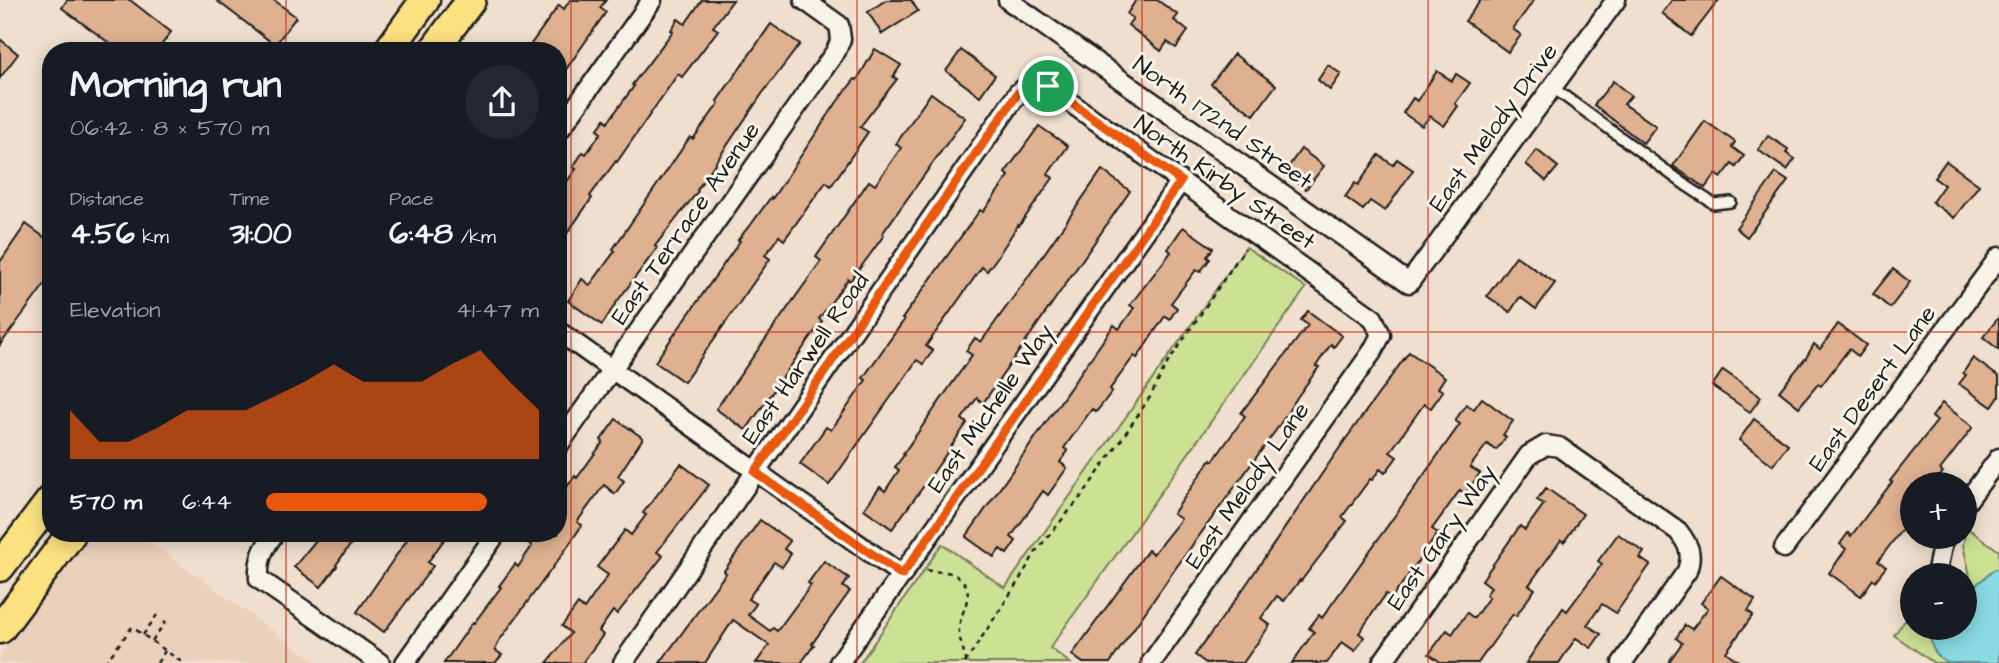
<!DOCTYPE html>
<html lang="en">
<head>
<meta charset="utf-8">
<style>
  body { margin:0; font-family:"Architects Daughter",sans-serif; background:#242831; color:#f1f3f6; height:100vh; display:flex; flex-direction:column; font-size:26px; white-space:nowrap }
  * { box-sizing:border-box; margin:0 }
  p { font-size:23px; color:#9ea1a6 }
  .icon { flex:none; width:38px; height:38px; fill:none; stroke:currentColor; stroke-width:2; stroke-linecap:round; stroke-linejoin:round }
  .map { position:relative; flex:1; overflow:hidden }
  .drawer { position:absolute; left:42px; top:42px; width:525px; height:500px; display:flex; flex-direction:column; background:#171b24; border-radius:28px; box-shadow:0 4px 18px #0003 }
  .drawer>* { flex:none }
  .buttons { position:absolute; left:1900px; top:472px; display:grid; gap:14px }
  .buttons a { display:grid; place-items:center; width:77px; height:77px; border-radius:50%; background:#171b24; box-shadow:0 4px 18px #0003; font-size:35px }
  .pin { position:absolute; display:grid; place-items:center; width:60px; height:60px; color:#fff; margin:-30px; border:4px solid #fff; border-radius:50%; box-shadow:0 2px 7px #0007 }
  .round { display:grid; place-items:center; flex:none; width:74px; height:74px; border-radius:37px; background:#242831 }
  .overview { display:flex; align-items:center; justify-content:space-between; height:119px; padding:0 28px }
  h1 { font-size:38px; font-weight:800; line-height:52px }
  .figures { display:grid; grid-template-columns:repeat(3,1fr); gap:10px; height:119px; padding:7px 28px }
  .figures div { display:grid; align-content:center }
  .figures b { font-size:30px; font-weight:800 }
  .figures small { font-size:19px; font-weight:400 }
  .figures p { font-size:19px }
  .chart { height:196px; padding:14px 28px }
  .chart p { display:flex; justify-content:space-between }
  .chart svg { width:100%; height:126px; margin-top:7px; fill:#ea580c; opacity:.7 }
  ul { padding:0 28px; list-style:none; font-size:23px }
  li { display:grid; grid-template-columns:112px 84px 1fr; align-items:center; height:52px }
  li i { height:18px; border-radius:9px; background:#ea580c }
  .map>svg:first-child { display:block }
</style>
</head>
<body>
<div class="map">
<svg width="1999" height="663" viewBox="0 0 1999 663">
  <rect width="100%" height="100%" fill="#f0dfce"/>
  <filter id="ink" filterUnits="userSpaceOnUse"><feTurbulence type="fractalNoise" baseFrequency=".0143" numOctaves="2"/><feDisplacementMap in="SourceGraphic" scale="14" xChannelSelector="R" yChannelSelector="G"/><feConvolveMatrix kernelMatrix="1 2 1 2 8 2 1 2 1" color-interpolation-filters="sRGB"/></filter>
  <g filter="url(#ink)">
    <polygon fill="#ebd1bb" points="90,534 138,534 318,663 0,663 0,653"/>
    <g fill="#cde195" stroke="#747e58" stroke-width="2">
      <polygon points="1246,247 1306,288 1050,648 1070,663 860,663 942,544 1005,588"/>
      <polygon points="1966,527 1999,551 1999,663 1934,663 1894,635 1913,610 1913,628 1965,628 1965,582 1970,576 1963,545"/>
    </g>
    <path fill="#89dae2" stroke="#5d8e93" stroke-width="2" d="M1995 569H1999V663C1984 663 1967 663 1952 663 1936 660 1927 644 1932 628H1965V594Z"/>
    <g fill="#dfb190" stroke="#1c1c1c" stroke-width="2">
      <polygon points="67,0 130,0 171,32 157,51 120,51 62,8"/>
      <polygon points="216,0 274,0 296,17 275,45"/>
      <polygon points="570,0 606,0 600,8 606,12 558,81 558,51 526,51 559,5 564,9"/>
      <polygon points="702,0 733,0 713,27 718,30 682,77 678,74 617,162 616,161 590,196 592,198 558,246 558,194 576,169 573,167 583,152 586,154 601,133 597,130 605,119 608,122 634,86 632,85 673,31 671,30 678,19 685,24"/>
      <polygon points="886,0 911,0 918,11 882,34 868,12"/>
      <polygon points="1136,0 1157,0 1178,15 1174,20 1188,31 1176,48 1167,42 1161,51 1128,25 1133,18 1127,14"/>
      <polygon points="1481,0 1534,0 1513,29 1521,35 1508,52 1465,21"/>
      <polygon points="1672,0 1719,0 1691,36 1662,13"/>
      <polygon points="771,24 800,44 762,94 697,190 698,191 655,246 657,248 616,303 602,325 568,301 582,279 590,285 615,251 613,249 675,159 690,137 693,139 719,103 717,101"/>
      <polygon points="0,39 18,54 0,78"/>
      <polygon points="875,49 901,65 893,77 897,79 860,127 868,132 831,186 826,182 784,240 779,236 765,255 770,259 684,382 655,362 740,241 738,240 749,226 750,226 771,197 772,199 837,102 855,79 857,80"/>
      <polygon points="961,50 995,75 980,96 946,71"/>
      <polygon points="1234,54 1276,85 1254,115 1211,84"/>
      <polygon points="1328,65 1341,74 1330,90 1318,80"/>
      <polygon points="1437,71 1452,81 1456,74 1470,83 1455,104 1458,106 1444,126 1430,116 1422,126 1403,113 1413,98 1417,101"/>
      <polygon points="1613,81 1631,96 1624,104 1656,126 1643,143 1594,105"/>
      <polygon points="931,93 965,118 882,234 884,235 869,256 850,281 848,279 819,319 822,321 746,430 716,409 821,261 816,257 869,181 875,185 901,148 896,144"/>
      <polygon points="1705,121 1735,142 1732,147 1744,156 1736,167 1732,164 1721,178 1716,174 1705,188 1673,166"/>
      <polygon points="1039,126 1068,146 1048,174 1053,178 1019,226 1018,225 996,259 987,271 982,267 926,346 933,351 923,364 917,360 829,485 800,464 826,427 831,430 846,409 866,380 863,378 904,320 902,319 980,210 983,212 1009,176 1005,173"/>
      <polygon points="1768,136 1788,149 1786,153 1795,159 1787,170 1758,150"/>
      <polygon points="1301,149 1324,166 1306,189 1284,173"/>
      <polygon points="1537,150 1558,167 1546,181 1526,164"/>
      <polygon points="1379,155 1393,165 1397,159 1413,170 1385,211 1370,201 1363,210 1345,197 1355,183 1358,185"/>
      <polygon points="1946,161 1979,185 1954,218 1932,202 1944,185 1934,178"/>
      <polygon points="1102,170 1130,191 983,403 977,398 962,419 967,423 929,479 892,529 864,509 880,487 885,491 899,470 895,467 904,455 903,454 972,355 966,351 975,338 981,342 1028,277"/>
      <polygon points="1776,173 1788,181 1747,237 1736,228"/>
      <polygon points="26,224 51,242 51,276 0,345 0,262"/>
      <polygon points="1183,227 1213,248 1207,257 1210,259 1200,272 1196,270 1171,303 1177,308 1170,319 1165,316 1137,358 1134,356 1110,389 1112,391 1104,402 1096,412 1092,409 1064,448 1068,451 1060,462 1067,468 1048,495 1043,491 1011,537 1016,541 1007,554 1000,549 994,557 966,537 1114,325 1119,329 1134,308 1130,305 1171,252 1168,249"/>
      <polygon points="1516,256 1555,283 1536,309 1520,297 1510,312 1487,296"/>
      <polygon points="1893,269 1910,282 1890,308 1873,294"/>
      <polygon points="1308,311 1342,336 1334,347 1331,344 1316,366 1319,367 1298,396 1279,426 1175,569 1110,663 1083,663 1072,655 1148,550 1153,554 1181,519 1173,514 1211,459 1213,461 1245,416 1241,413 1308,325 1301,320"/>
      <polygon points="1999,317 1999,350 1983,337"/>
      <polygon points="1838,324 1866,345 1858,356 1849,349 1821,386 1818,384 1799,407 1779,391 1806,358 1814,344 1820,349"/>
      <polygon points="1409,352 1445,377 1438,388 1443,391 1431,408 1424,404 1390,452 1397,457 1385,473 1380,469 1372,480 1370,479 1342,517 1347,521 1301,581 1300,580 1284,601 1277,596 1261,618 1270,625 1243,663 1206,663 1195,655 1239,595 1345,440"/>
      <polygon points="1973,358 1999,377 1999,397 1992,407 1959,384 1966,375 1963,373"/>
      <polygon points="1723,370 1761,397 1750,412 1712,386"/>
      <polygon points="1482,398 1513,421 1503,435 1506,437 1496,450 1487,444 1470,467 1480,473 1465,494 1460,490 1432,529 1438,533 1392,598 1386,594 1359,633 1364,637 1355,651 1342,642 1327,663 1292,663 1314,632 1309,628 1319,615 1322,618 1460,424 1455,421 1466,404 1474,409"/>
      <polygon points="1942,403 1973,427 1940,470 1943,472 1933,485 1913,485 1913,515 1878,561 1886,567 1875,581 1873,579 1861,596 1829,573 1846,549 1840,544 1848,533 1851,536 1892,482 1890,481 1937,421 1932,417"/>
      <polygon points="616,419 643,438 618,476 624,481 615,494 604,485 577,522 582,525 564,552 499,641 495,650 502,655 495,663 444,663 473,622 474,623 501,587 499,586 515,564 518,567 532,546 528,543 534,534 558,534 558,499 575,476 577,478 603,442 601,440"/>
      <polygon points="1754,419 1788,444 1773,465 1739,440"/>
      <polygon points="681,464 709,485 657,552 663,556 617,614 613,611 599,631 603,635 582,663 547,663 571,633 562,626 578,604 584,609 608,575 597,567 625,530 631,535 646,515 643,513"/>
      <polygon points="1546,488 1583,514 1564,542 1561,540 1529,585 1535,589 1516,616 1513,614 1478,663 1442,663 1429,654 1447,630 1452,634 1467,613 1474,618 1489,597 1486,595 1491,587 1482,580 1520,526 1525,530 1544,504 1537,500"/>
      <polygon points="760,520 790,541 784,549 791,554 782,567 774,562 748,599 756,604 748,615 770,631 773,628 777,631 811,585 808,583 824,561 849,578 843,587 850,591 812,644 814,645 801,663 756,663 769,645 733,620 705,663 660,663 726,573 724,571"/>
      <polygon points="321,534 358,534 336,565 337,566 321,587 294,567"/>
      <polygon points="411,534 448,534 428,562 433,566 384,632 357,612"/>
      <polygon points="1618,534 1644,552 1640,558 1650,565 1616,613 1602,604 1587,625 1601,634 1591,648 1576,638 1559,663 1526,663 1563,608 1567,611 1602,564 1598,561"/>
      <polygon points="1721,576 1755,600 1748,611 1753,615 1726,652 1741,663 1668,663 1682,643 1676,638 1685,625 1692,629 1708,608 1701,603"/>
    </g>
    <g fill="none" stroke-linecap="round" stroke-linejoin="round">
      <defs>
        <polyline id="service" points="1552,87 1687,186 1714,204 1731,202"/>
        <g id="minor">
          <polyline points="1008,0 1409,283 1616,0"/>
          <polyline points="558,132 652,0"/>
          <polyline points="558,331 902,575"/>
          <polyline points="558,446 836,51 841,39 839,25 804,0"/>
          <polyline points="1965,504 1999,458"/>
          <path d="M274 534C263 549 258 559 259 579L380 663"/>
          <polyline points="1784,548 1999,257"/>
          <polyline points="1937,570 1944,537"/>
          <polyline points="405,663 496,534"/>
          <polyline points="623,663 1018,93 1031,84 1047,86 1373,318 1381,335 1372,352 1151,663"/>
          <polyline points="839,663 1181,181"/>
          <path d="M1382 663 1529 455 1546 445 1559 447 1678 531C1689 545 1693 554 1687 571L1622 663"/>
        </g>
        <g id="primary">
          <polyline points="388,51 425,0"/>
          <polyline points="433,51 471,0"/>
          <polyline points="0,567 51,500"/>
          <polyline points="0,629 71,534"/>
        </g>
      </defs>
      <use href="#service" stroke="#1c1c1c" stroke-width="14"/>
      <use href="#minor" stroke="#1c1c1c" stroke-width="23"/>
      <use href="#primary" stroke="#1c1c1c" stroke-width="33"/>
      <g stroke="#1c1c1c" stroke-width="2.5" stroke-dasharray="5 5" stroke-linecap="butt">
        <path d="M926 570C935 573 945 570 953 574 981 588 961 608 959 628 958 638 964 650 966 660"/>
        <polyline points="143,635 157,615"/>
        <polyline points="152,641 166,621"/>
        <polyline points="105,663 132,627 183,663"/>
        <polyline points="157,663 165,651"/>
        <polyline points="965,663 1018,582 1037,550 1084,493 1123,437 1150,397 1167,364 1245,248"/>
      </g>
      <use href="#service" stroke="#f7f3e8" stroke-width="9"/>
      <use href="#minor" stroke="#f7f3e8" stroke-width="18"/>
      <use href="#primary" stroke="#fbe180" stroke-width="28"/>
    </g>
  </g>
  <g fill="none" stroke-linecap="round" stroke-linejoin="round" filter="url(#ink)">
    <defs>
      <polygon id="route" points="1031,84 1048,86 1181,181 902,575 755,472 1018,93"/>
    </defs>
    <use href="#route" stroke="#fff" stroke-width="14"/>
    <use href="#route" stroke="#ea580c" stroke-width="9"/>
  </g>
  <path fill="none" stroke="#c8321e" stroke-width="2" stroke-opacity="0.55" d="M286 0V51M571 0V663M857 0V663M1142 0V663M1428 0V663M1713 0V663M0 332H51M558 332H1999M286 534V663"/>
  <g text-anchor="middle" stroke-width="6" stroke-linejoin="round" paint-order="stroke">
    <g font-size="24" fill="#1c1c1c" stroke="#f7f3e8">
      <text transform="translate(1223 122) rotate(35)" y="8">North 172nd Street</text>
      <text transform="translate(1493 127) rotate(-54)" y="8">East Melody Drive</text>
      <text transform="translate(1225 182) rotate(35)" y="8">North Kirby Street</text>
      <text transform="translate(685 223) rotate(-55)" y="8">East Terrace Avenue</text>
      <text transform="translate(805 358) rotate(-55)" y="8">East Harwell Road</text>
      <text transform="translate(1872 388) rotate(-54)" y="8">East Desert Lane</text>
      <text transform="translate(990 408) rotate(-55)" y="8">East Michelle Way</text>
      <text transform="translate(1247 485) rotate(-55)" y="8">East Melody Lane</text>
      <text transform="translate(1441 537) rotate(-55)" y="8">East Gary Way</text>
    </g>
  </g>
</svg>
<div class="buttons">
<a>+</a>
<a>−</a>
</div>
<div class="pin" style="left:1048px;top:86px;background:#1e9e55"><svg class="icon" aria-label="arrive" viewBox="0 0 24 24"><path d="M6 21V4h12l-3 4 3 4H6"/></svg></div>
<section class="drawer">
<div class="overview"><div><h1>Morning run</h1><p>06:42 · 8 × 570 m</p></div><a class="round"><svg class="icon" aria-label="share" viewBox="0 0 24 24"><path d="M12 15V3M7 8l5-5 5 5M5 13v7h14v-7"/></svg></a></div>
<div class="figures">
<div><p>Distance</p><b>4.56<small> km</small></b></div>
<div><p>Time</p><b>31:00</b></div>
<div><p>Pace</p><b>6:48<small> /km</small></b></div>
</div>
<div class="chart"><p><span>Elevation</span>41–47 m</p>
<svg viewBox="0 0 160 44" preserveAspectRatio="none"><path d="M0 44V27L10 38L20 38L30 33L40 27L50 27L60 27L70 22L80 17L90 11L100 17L110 17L120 17L130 11L140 6L150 17L160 27V44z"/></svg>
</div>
<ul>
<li><b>570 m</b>6:44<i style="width:81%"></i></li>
</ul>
</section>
</div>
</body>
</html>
